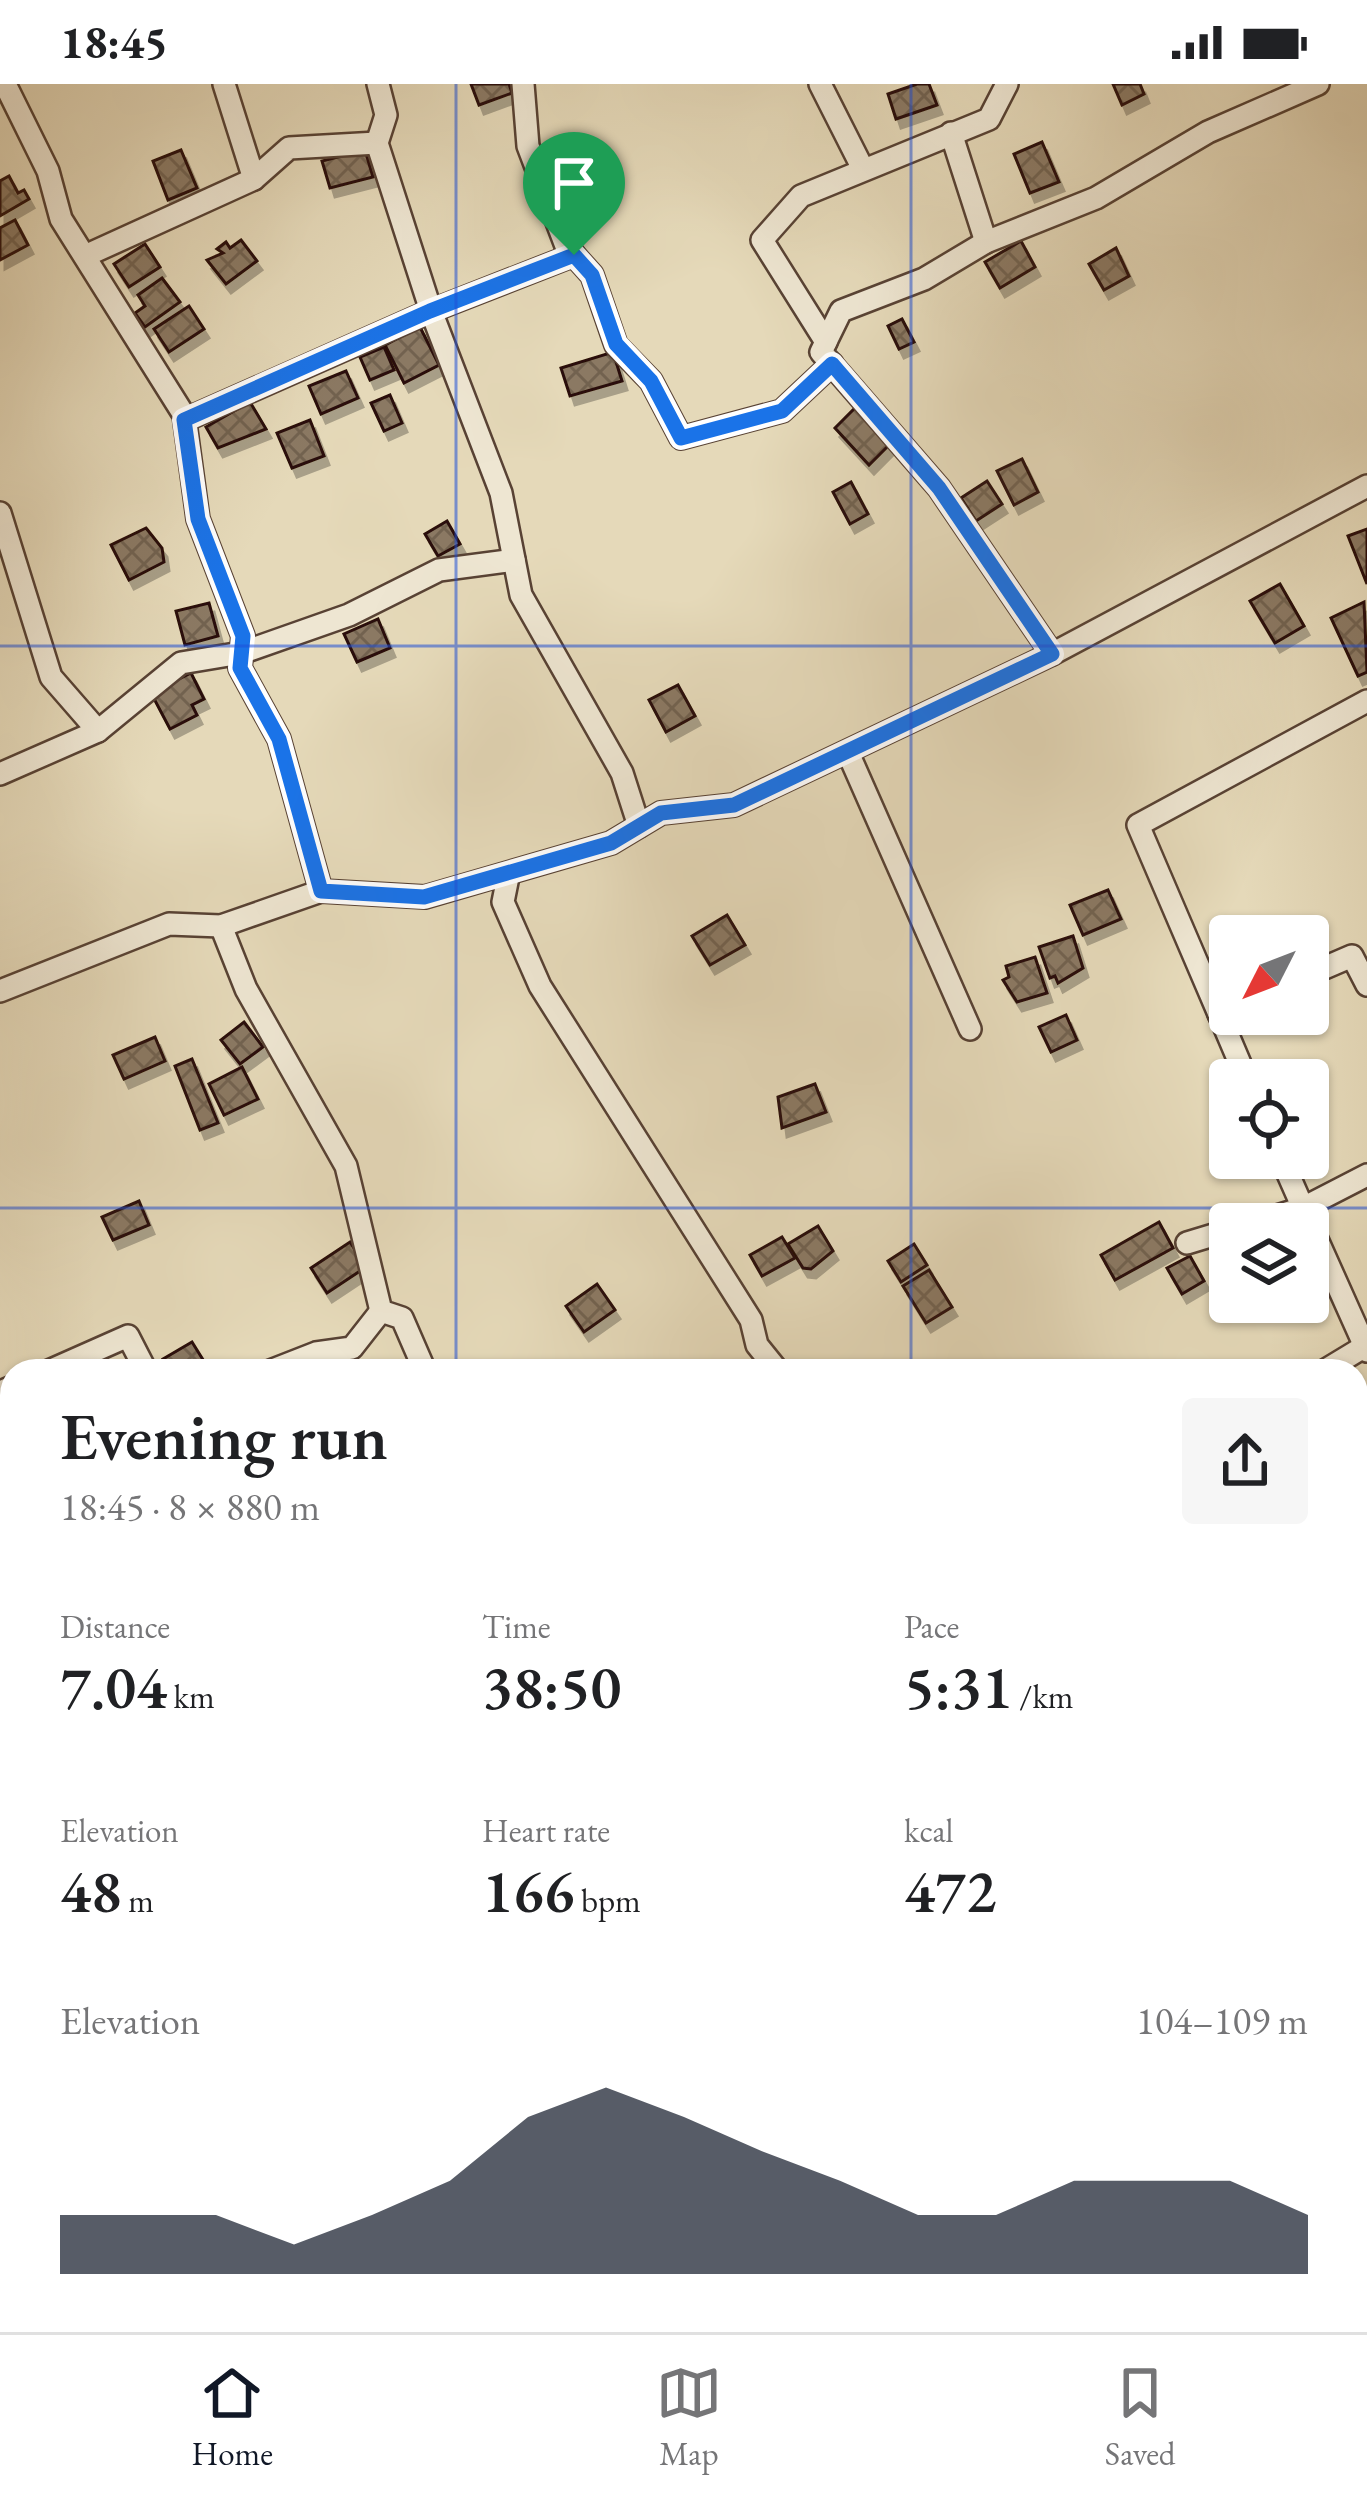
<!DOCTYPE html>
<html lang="en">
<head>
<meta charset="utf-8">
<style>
  body { margin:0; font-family:"EB Garamond",serif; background:#f6f6f6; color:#202124; height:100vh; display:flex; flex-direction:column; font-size:45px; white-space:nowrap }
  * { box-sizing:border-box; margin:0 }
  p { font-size:39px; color:#757577 }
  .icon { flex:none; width:66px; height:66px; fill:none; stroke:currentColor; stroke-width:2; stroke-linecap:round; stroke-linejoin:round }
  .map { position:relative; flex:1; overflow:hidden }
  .side { position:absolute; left:0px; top:1275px; width:1368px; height:975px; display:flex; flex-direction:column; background:#fff; border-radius:36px 36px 0 0; box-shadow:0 3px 9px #0004 }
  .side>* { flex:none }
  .needle { width:78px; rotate:228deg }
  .fabs { position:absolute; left:1209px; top:831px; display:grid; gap:24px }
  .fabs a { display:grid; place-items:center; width:120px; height:120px; border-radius:12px; background:#fff; box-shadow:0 3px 9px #0004; font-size:60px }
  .pin { position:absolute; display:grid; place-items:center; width:102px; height:102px; color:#fff; margin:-123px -51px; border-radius:50% 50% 50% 0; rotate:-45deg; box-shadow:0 0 12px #0007 }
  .pin .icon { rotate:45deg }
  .round { display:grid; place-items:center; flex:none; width:126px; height:126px; border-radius:12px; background:#f6f6f6 }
  .summary { display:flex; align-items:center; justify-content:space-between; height:204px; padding:0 60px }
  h1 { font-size:66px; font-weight:600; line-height:90px }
  .stats { display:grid; grid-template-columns:repeat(3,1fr); gap:18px; height:204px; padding:12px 60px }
  .stats div { display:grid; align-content:center }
  .stats b { font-size:60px; font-weight:600 }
  .stats small { font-size:33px; font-weight:400 }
  .stats p { font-size:33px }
  .chart { height:336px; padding:24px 60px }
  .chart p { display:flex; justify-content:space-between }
  .chart svg { width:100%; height:216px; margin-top:12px; fill:#111827; opacity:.7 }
  .status { display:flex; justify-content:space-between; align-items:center; height:84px; padding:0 60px; background:#fff; direction:ltr }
  .status svg { height:33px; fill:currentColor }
  .dock { display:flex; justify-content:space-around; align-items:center; height:168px; border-top:3px solid #e0e0e0; background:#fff; font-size:33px; color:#757577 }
  .dock a { display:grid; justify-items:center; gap:6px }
  .dock .active { color:#111827 }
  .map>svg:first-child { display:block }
</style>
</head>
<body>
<div class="status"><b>18:45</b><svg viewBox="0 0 49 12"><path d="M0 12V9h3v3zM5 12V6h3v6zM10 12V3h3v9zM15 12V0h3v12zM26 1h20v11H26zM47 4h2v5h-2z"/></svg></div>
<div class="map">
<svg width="1367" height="2248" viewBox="0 0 1367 2248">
  <defs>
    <pattern id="building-cross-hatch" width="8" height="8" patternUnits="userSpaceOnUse" patternTransform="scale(3)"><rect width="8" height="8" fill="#8b7964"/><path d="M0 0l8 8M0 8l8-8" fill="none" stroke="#726250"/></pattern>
    <filter id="shadow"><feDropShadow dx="5" dy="9" stdDeviation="0" flood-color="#0004"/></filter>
  </defs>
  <rect width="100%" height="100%" fill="#e5d9b9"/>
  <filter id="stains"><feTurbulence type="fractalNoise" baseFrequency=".00167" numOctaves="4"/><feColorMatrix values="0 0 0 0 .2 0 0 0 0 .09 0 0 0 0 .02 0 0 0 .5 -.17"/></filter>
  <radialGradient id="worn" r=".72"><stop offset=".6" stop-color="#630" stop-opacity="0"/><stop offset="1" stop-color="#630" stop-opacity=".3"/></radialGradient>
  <g fill="url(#building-cross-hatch)" stroke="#291007" stroke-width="3" filter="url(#shadow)">
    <polygon points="471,0 509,0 512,9 479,21"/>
    <polygon points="917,0 929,0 937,21 896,35 888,10"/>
    <polygon points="1113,0 1140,0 1144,10 1122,21"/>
    <polygon points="1042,58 1059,98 1030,109 1014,70"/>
    <polygon points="181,66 197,104 168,116 153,77"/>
    <polygon points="365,66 373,93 330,104 322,77"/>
    <polygon points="9,92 18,109 24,106 29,115 0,132 0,97"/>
    <polygon points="15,136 28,161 0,176 0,144"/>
    <polygon points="241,156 257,177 226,200 207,176 223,169 217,165 226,158 230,164"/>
    <polygon points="1021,157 1035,183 1000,204 985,178"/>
    <polygon points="145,160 160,183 129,203 114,180"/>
    <polygon points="1116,164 1129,192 1104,206 1089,180"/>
    <polygon points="162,194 180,218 145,243 135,229 145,222 138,211"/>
    <polygon points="189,222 204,245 169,268 154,245"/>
    <polygon points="902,235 914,258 899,265 888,242"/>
    <polygon points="420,243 439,281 404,299 385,261"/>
    <polygon points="384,263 394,286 370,296 360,273"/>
    <polygon points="613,268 622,297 570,312 561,284"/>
    <polygon points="346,287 358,314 321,330 309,302"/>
    <polygon points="390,311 402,339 384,347 371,319"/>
    <polygon points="250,318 266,345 218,364 206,343"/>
    <polygon points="857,322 892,358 869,381 835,344"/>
    <polygon points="310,336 324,372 292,384 277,349"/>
    <polygon points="1022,375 1038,408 1014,421 997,387"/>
    <polygon points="987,397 1002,420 976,437 961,414"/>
    <polygon points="851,398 868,430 850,440 833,408"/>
    <polygon points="447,437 460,460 438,472 425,450"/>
    <polygon points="146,444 162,464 164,478 129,496 111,461"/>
    <polygon points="1367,445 1367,500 1348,452"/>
    <polygon points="1280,500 1304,542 1275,559 1250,517"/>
    <polygon points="1364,518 1367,588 1358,592 1331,534"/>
    <polygon points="209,519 218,552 185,561 176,527"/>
    <polygon points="378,535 390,564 357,578 344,550"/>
    <polygon points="191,589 204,615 192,621 197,631 170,645 151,609"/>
    <polygon points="678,601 695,632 666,648 649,616"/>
    <polygon points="1108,806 1121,835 1083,851 1070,821"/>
    <polygon points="727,831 745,861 710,881 692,852"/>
    <polygon points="1073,852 1083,884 1058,899 1055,892 1050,894 1039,863"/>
    <polygon points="1035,873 1047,909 1017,918 1003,896 1009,893 1006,882"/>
    <polygon points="1066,931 1077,956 1051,968 1039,943"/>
    <polygon points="244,938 263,963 240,980 221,956"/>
    <polygon points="155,953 165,977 124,995 113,971"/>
    <polygon points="192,975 218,1039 200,1046 175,982"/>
    <polygon points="242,983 258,1015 224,1031 209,1000"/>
    <polygon points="815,1000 826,1028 782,1044 778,1013"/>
    <polygon points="139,1117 149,1141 113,1156 102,1133"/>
    <polygon points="1159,1138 1173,1164 1115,1196 1101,1171"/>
    <polygon points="818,1142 833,1167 811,1185 803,1184 788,1160"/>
    <polygon points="782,1153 795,1174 762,1192 750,1171"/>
    <polygon points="350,1158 366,1183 327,1209 311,1184"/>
    <polygon points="914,1160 927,1181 901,1198 888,1177"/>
    <polygon points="1190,1172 1204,1197 1182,1210 1167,1184"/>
    <polygon points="929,1186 952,1223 926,1239 903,1202"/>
    <polygon points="597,1200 615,1226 584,1248 566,1222"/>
    <polygon points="192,1258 210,1287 170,1287 163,1275"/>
    <polygon points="1358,1322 1367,1336 1367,1365 1356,1372"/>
    <polygon points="1363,2035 1367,2072 1356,2076 1356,2038"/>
    <polygon points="311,2238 339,2238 343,2248 298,2248 296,2243"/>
  </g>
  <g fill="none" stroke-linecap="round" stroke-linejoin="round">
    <defs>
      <g id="minor">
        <polyline points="5,0 48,87 61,135 184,331 198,435 243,552 240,584 279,655 321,807"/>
        <polyline points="224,0 254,95"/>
        <polyline points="378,0 386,31 377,59 431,227 501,409 521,511 622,689 639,742"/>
        <polyline points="523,0 528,62 566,162 592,191 616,261 651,297 681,354 782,327 832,280"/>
        <polyline points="820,0 863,85"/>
        <polyline points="951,49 986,158"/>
        <polyline points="87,171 254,95 289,64 377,59"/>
        <polyline points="826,258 762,156 801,112 989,35 1007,0"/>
        <polyline points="185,336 431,227 574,171"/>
        <polyline points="0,429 51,593 98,647"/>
        <polyline points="1052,570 939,404 821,268 841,227 924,195 986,158 1096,114 1208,48 1318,0"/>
        <polyline points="849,671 970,945"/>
        <polyline points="0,690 98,647 181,579 241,569 349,531 439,486 514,476"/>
        <polyline points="508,793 503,818 540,902 751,1236 757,1261 778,1287"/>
        <polyline points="221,842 246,905 346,1082 381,1227 402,1234 425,1287"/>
        <polyline points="1308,891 1352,872 1367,901"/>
        <polyline points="0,907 169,840 221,842 321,807 425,813 611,759 661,729 734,721 1052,570 1367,402"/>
        <polyline points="1230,925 1219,930 1138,741 1367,617"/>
        <polyline points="1219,930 1247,996"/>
        <polyline points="1367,1091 1303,1124 1367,1267"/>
        <polyline points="1250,1140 1303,1124 1281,1074"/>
        <polyline points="1187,1159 1230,1146"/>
        <polyline points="49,1287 128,1252 146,1287"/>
        <polyline points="270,1287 316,1269 352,1264 381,1227"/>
        <polyline points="1324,1287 1367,1261"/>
        <polyline points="0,1308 12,1303"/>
        <polyline points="0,1932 12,1930"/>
        <polyline points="1356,2109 1367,2191"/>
        <polyline points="353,2238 360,2248"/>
        <polyline points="987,2238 987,2248"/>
        <polyline points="101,2248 110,2238"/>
      </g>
    </defs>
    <use href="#minor" stroke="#584234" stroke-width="26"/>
    <use href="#minor" stroke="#eee6d2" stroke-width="21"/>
  </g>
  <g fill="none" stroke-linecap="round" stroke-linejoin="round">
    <defs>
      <polygon id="route" points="574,171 592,191 616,260 651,297 681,354 782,327 832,280 939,404 1052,570 734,721 661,729 611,759 424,813 321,807 279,655 240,584 243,552 198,435 184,336 430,227"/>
    </defs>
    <use href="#route" stroke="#fff" stroke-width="24"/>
    <use href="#route" stroke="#1a73e8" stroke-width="15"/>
  </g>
  <path fill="none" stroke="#1d4ed8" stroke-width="3" stroke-opacity="0.55" d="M456 0V1287M911 0V1287M0 562H1367M0 1124H1367M0 1686H12M1356 1686H1367M456 2238V2248M911 2238V2248"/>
  <rect width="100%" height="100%" filter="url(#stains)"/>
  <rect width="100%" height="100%" fill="url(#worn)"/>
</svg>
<div class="fabs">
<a><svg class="needle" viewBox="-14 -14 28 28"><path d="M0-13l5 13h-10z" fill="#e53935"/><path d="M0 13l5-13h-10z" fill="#757577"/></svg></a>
<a><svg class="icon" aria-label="locate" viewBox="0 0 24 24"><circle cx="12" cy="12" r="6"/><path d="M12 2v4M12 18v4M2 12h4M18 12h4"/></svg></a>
<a><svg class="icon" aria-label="layers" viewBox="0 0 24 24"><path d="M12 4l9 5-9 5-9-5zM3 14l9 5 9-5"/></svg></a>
</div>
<div class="pin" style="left:574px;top:171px;background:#1e9e55"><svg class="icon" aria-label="arrive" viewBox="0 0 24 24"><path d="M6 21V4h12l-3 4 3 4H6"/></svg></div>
<section class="side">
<div class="summary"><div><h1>Evening run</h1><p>18:45 · 8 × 880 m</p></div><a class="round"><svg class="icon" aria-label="share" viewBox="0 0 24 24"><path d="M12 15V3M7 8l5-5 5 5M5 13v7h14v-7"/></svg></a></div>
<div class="stats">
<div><p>Distance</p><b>7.04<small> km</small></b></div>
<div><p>Time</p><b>38:50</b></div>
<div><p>Pace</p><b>5:31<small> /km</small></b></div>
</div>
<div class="stats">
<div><p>Elevation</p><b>48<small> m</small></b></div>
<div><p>Heart rate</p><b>166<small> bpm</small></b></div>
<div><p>kcal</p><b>472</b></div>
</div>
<div class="chart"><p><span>Elevation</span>104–109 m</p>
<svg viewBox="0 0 160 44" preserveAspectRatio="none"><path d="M0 44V32L10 32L20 32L30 38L40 32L50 25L60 12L70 6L80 12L90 19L100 25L110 32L120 32L130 25L140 25L150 25L160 32V44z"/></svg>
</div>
</section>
</div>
<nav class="dock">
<a class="active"><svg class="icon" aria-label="home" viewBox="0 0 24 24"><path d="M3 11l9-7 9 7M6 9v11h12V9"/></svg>Home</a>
<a><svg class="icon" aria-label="map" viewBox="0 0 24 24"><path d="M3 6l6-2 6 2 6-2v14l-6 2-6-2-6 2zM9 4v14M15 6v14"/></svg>Map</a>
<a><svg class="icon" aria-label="saved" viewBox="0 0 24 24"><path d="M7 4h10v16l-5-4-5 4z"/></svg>Saved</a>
</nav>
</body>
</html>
